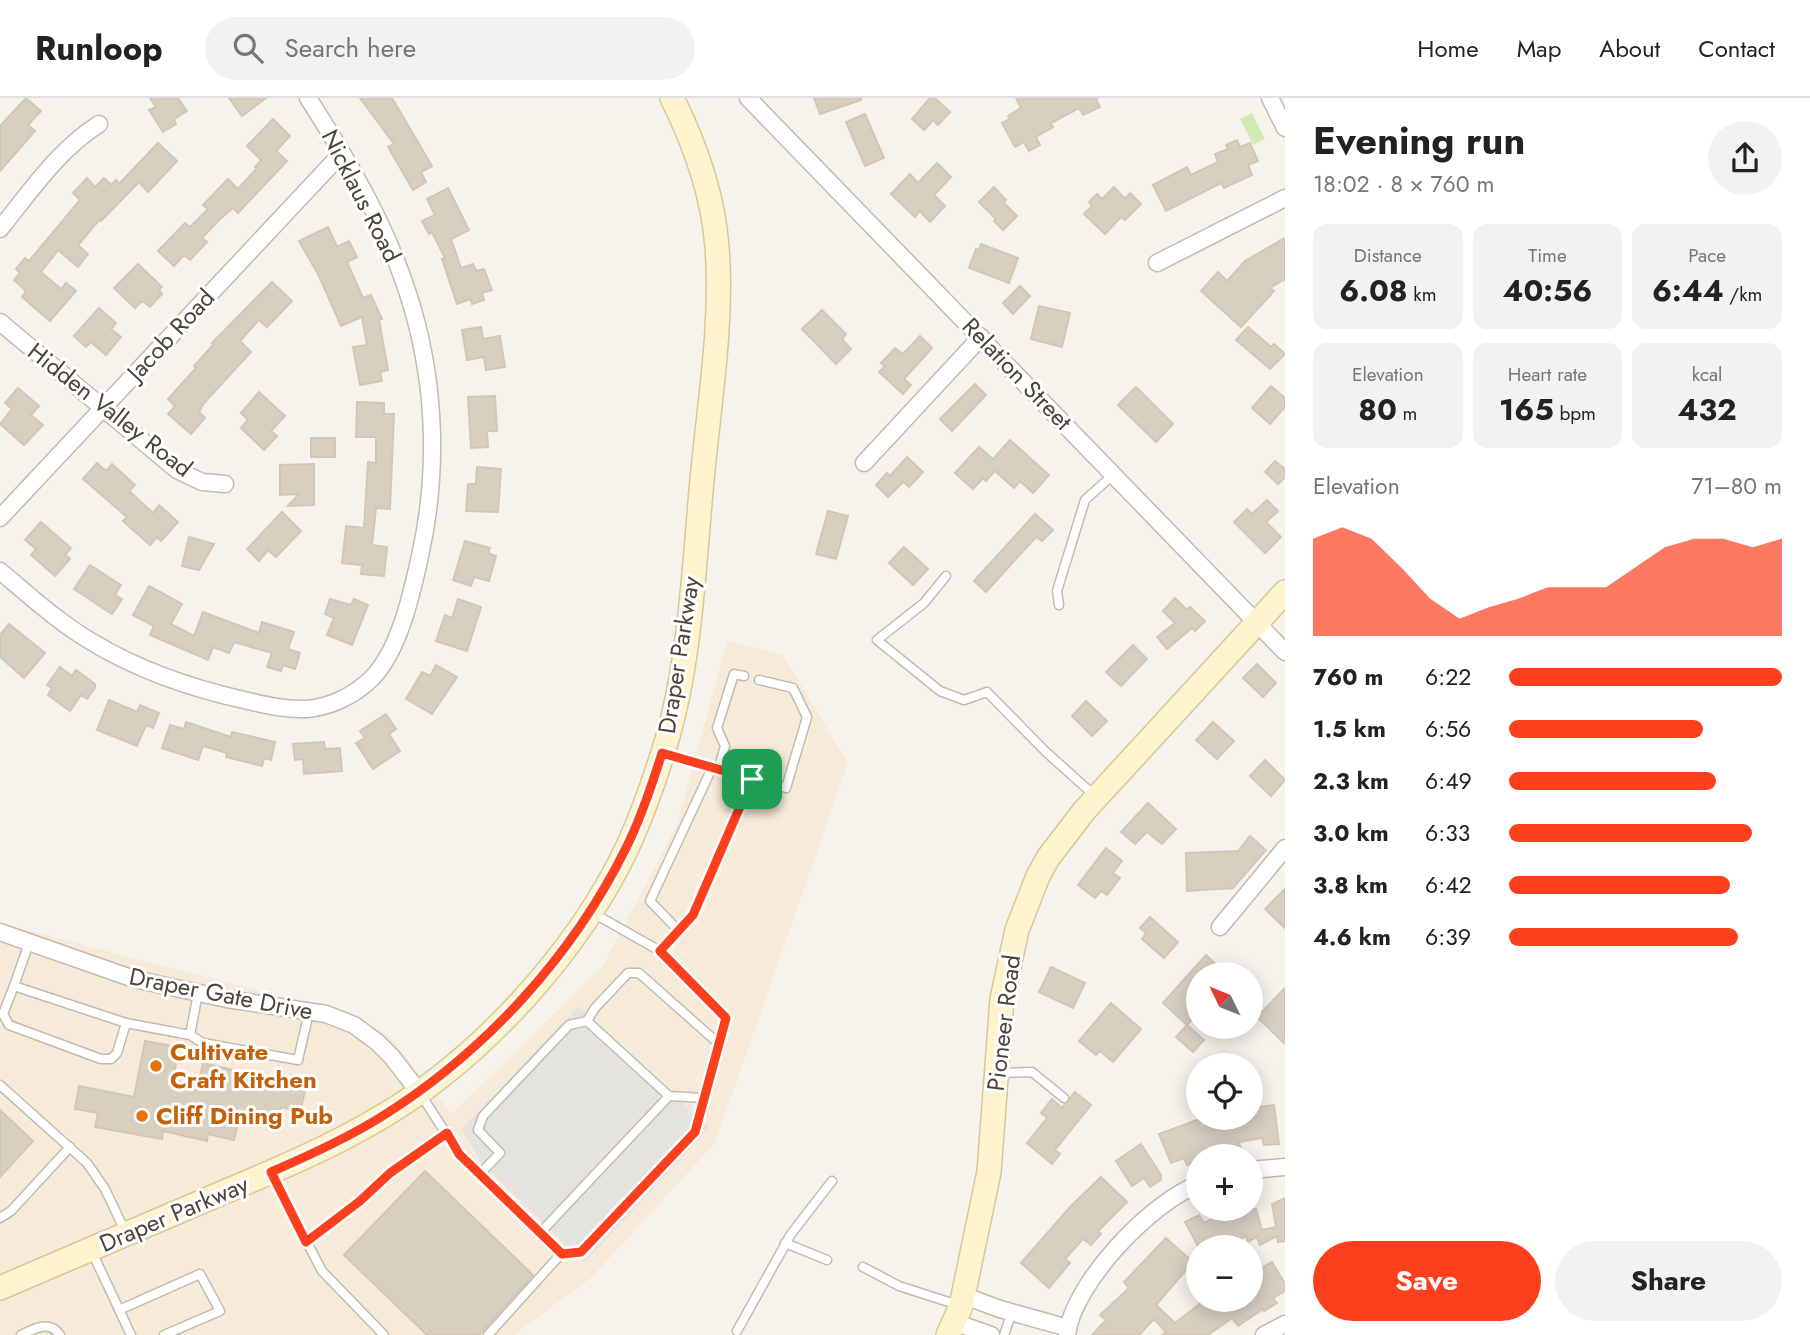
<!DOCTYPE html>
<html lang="en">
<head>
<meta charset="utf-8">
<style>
  body { margin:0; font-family:Jost,sans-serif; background:#f2f2f2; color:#222; height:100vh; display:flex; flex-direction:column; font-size:26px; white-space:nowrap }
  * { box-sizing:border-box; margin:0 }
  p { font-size:23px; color:#767676 }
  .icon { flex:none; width:38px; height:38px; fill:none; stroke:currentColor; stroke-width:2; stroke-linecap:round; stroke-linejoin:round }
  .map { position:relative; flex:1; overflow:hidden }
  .side { display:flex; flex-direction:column; background:#fff; width:525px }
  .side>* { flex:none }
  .needle { width:46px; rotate:313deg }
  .fabs { position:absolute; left:1186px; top:864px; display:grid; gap:14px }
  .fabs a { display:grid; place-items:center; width:77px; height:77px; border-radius:50%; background:#fff; box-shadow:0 4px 18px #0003; font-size:35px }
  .pin { position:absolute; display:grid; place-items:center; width:60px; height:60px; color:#fff; margin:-30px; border-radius:14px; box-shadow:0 4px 10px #0006 }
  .round { display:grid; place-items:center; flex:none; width:74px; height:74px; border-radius:37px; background:#f2f2f2 }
  .headline { display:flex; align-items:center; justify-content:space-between; height:119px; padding:0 28px }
  h1 { font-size:38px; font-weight:700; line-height:52px }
  .stats { display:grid; grid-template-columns:repeat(3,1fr); gap:10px; height:119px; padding:7px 28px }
  .stats div { display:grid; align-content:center; border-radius:14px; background:#f2f2f2; text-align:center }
  .stats b { font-size:30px; font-weight:700 }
  .stats small { font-size:19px; font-weight:400 }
  .stats p { font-size:19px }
  .chart { height:196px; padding:14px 28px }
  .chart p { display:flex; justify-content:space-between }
  .chart svg { width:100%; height:126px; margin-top:7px; fill:#fc3f1d; opacity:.7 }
  .button { display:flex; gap:14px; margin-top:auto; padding:14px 28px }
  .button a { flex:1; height:80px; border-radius:42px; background:#fc3f1d; color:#fff; font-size:28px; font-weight:700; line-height:80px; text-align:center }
  .button a+a { background:#f2f2f2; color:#222 }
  ul { padding:0 28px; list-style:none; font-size:23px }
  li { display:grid; grid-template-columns:112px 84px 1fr; align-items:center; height:52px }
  li i { height:18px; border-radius:9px; background:#fc3f1d }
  header { display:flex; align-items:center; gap:42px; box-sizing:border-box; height:98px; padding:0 35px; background:#fff; border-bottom:2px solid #e0e0e0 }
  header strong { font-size:33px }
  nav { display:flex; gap:38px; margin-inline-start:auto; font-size:24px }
  .search { width:490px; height:63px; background:#f2f2f2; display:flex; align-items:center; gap:18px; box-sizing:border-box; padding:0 24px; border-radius:38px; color:#767676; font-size:26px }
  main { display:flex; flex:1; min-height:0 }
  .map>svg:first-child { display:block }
</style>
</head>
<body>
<header>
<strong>Runloop</strong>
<div class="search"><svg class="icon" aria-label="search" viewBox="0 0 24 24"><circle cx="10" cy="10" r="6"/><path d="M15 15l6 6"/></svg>Search here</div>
<nav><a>Home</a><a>Map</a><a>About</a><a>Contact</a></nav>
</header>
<main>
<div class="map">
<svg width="1285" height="1237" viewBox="0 0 1285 1237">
  <rect width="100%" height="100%" fill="#f6f3ec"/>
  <polygon fill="#f7ead8" points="727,543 783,557 848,665 715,1045 592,1179 514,1237 0,1237 0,825 317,908 388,937 452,1016 602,869 677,727"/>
  <polygon fill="#d2eab5" points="1252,15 1265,41 1253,47 1240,21"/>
  <polygon fill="#e5e3e0" points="579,908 709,1030 584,1165 480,1063 462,1031"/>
  <g fill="#d8cfc1" stroke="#d3c7b4" stroke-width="2">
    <polygon points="26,0 41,13 28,27 35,33 0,73 0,28"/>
    <polygon points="150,0 178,0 187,13 174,21 176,26 163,34 149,12 156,9"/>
    <polygon points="229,0 266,0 242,18"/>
    <polygon points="360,0 392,0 432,68 421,74 426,84 413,92 388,49 394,46"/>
    <polygon points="814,0 861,0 861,2 820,16"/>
    <polygon points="930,0 935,0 950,14 938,27 933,22 924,32 912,21"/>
    <polygon points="1016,0 1098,0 1096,1 1100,9 1083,17 1079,10 1051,25 1053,29 1036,39 1040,47 1029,53 1024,44 1015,49 1002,25 1010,21 1008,18 1021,10"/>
    <polygon points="865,16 884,60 865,68 846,24"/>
    <polygon points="273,21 290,38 276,53 287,63 238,115 233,110 219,122 202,140 207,144 190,162 184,157 174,168 158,153 185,125 190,129 208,111 203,107 228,81 238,91 257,70 255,69 261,62 247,48"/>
    <polygon points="1237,42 1240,49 1250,45 1258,63 1248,67 1252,77 1224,90 1221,85 1166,113 1153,87 1187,69 1191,77 1218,64 1215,56 1228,51 1226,47"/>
    <polygon points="158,45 177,63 148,94 139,84 101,123 100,121 78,147 88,156 78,169 58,152 41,174 61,191 66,185 76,193 50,223 22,199 26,193 14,182 20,175 16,171 25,160 29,163 80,102 73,95 87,80 95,89 104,80 111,87 116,82 119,86"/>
    <polygon points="937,65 951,79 934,97 945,108 930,124 920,113 915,119 891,96 910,76 918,85"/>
    <polygon points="994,89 1006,102 1004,105 1017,118 1003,132 994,123 996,121 979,104"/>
    <polygon points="1114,89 1125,101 1130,95 1141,106 1125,122 1121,119 1105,136 1084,116 1092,108 1089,104 1097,96 1102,101"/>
    <polygon points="448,90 469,132 451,141 461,170 473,166 476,173 484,171 492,192 482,195 484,202 472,206 471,201 457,206 442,161 445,160 432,134 429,136 422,123 435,117 427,101"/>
    <polygon points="328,129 337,149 349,143 357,159 347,164 363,200 371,197 382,221 379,222 388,272 380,274 382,283 360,287 353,249 367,247 362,219 341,228 319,178 299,143"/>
    <polygon points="1285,140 1285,181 1270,190 1274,193 1241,229 1201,193 1218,174 1227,183 1245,163"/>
    <polygon points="981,146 1018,160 1009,185 969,170 976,151 979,152"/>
    <polygon points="138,166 162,189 159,192 162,196 150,209 142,203 135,210 114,190"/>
    <polygon points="272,184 292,203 267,229 259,222 240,243 251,254 204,305 199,314 205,320 191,336 168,316 175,308 168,301 196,270 194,268 213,247 212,245"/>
    <polygon points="1020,188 1030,198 1013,216 1003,205"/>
    <polygon points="1039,208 1070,215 1062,249 1031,241"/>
    <polygon points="99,210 116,225 111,231 121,239 106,257 91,244 86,249 74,238"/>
    <polygon points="822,212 846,236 842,241 851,251 836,266 802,231"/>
    <polygon points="481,229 483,241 500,238 505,269 486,272 484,259 467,262 462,232"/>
    <polygon points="1248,229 1271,249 1274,246 1285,256 1270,271 1236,242"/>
    <polygon points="920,238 932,250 904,281 911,287 903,296 879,274 885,268 881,265 895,250 903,256"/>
    <polygon points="975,286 986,297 952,333 940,321"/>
    <polygon points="1271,288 1285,300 1285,309 1270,326 1252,310"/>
    <polygon points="1136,289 1173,326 1156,344 1118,307"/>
    <polygon points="18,290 39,308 31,317 43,327 24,347 0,326 12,311 5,305"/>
    <polygon points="259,294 285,318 271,333 277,338 264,352 241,330 248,322 241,315"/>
    <polygon points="495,298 497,333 487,333 488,349 471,350 468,299"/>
    <polygon points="357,304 384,305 384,316 394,316 390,411 376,410 372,447 387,449 384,478 361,476 362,467 342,465 346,428 364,430 368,364 376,365 376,339 356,339"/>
    <rect x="311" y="340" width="24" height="19"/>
    <polygon points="1010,342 1049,377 1033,395 1020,383 1014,390 995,373 986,383 983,380 973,391 955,375 979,349 993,361"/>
    <polygon points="907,359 923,374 909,389 903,384 888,399 876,387 887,375 890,378"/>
    <polygon points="1275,363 1285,371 1285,379 1278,386 1265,374"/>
    <polygon points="97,365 106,373 112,366 135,387 129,393 153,415 159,407 178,424 161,443 157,439 150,447 123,423 127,419 83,381"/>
    <polygon points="314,366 314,407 288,408 299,396 280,397 280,367"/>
    <polygon points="477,369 501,371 498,414 466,413 468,386 476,386"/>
    <polygon points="1267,402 1278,413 1266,424 1281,439 1265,455 1234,424 1247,411 1252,416"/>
    <polygon points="828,413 848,418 836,461 816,456"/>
    <polygon points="282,414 301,433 276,459 268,452 259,463 247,451"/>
    <polygon points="1035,416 1053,432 1042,443 1036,439 986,494 974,483"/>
    <polygon points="41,424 71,450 65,457 70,461 55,478 31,457 36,451 25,442"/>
    <polygon points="189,439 214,446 199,472 182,468"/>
    <polygon points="465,443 490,450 488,455 496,458 489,483 474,479 471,488 453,482"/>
    <polygon points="904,449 928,471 913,487 889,465"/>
    <polygon points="90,467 121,487 115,497 122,501 112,516 74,491"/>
    <polygon points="149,488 182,506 171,526 194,538 203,514 259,535 262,524 294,534 288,551 300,555 295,571 283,567 281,573 267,569 272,555 234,544 229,555 213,549 208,562 150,537 154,528 133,517"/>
    <polygon points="1175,500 1187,512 1190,509 1205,523 1195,533 1192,530 1167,551 1157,539 1175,525 1163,513"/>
    <polygon points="330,501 351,507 354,501 368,507 352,547 327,537 334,520 325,516"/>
    <polygon points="458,501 481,509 467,553 436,543 445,517 452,520"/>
    <polygon points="9,526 45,555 24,580 0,559 0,537"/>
    <polygon points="1133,547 1147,561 1121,588 1106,574"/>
    <polygon points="1257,566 1276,585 1263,599 1243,580"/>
    <polygon points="436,567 457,579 432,616 406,601 422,574 430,578"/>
    <polygon points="60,569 72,578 76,572 95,586 95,590 87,601 81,597 70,613 48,597 52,590 47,587"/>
    <polygon points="109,602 137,614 140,607 159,615 153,630 146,627 137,648 97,632"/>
    <polygon points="1086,603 1107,623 1092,638 1072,618"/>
    <polygon points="386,616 396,631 389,636 400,653 373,671 356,645 365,640 360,633"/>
    <polygon points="186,624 231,639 232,634 275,644 271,662 264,660 262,668 226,659 227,655 203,648 198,662 162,650 170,627 184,631"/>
    <polygon points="1213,624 1234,643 1217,661 1196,642"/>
    <polygon points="324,644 325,651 340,650 342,673 304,676 303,661 295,662 293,646"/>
    <polygon points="1265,662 1285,682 1271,698 1250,678"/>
    <polygon points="1148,705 1176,731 1162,746 1147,734 1135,746 1121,734"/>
    <polygon points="1250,738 1266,752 1233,790 1187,793 1186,755 1238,753"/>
    <polygon points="1106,750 1122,763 1113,775 1120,780 1107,797 1101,793 1095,800 1078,787"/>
    <polygon points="1285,791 1285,830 1265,811"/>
    <polygon points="1150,819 1178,844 1164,860 1142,841 1146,835 1140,830"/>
    <polygon points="1206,857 1227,877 1199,877 1199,913 1187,927 1163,905"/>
    <polygon points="1051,869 1085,885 1073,910 1039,894"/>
    <polygon points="1285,890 1285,946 1257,919"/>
    <polygon points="1111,905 1141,931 1113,964 1100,953 1096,957 1079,943"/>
    <polygon points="1187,927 1204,942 1193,954 1176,939"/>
    <polygon points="145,943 179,949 173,982 198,988 203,965 306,989 300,1014 281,1009 276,1030 239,1021 234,1042 208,1036 207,1043 163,1033 162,1041 95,1029 98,1015 75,1011 79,988 134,999"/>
    <polygon points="1075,994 1091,1007 1055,1052 1060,1056 1052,1066 1027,1045 1047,1020 1041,1015 1052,1001 1062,1010"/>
    <polygon points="1274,1007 1279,1046 1264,1047 1262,1040 1239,1044 1241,1051 1212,1059 1199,1059 1199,1062 1187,1067 1184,1060 1171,1065 1159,1036 1202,1020 1251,1020 1251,1010"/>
    <polygon points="0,1012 33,1043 0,1079"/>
    <polygon points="1141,1046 1161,1077 1161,1082 1150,1089 1144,1080 1132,1088 1116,1063"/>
    <polygon points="425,1073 533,1177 479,1237 427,1237 344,1157"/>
    <polygon points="1101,1079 1127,1104 1098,1133 1101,1136 1091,1147 1083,1141 1065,1161 1070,1165 1049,1190 1021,1165 1070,1109"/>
    <polygon points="1285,1100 1285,1143 1278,1144 1277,1138 1260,1147 1257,1139 1248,1144 1246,1138 1225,1150 1199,1150 1185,1124 1199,1117 1204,1125 1229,1111 1256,1111 1262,1132 1276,1129 1272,1106"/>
    <polygon points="1166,1140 1193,1164 1156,1207 1175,1225 1205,1202 1251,1202 1251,1176 1272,1164 1285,1186 1285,1193 1273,1200 1277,1205 1264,1213 1263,1211 1238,1228 1232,1220 1208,1237 1162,1237 1166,1234 1154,1221 1139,1237 1092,1237 1106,1222 1100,1217 1129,1190 1124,1184"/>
  </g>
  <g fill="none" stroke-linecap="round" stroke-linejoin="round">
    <defs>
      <g id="lane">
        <polyline points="946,478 924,505 877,542 940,593 964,602 987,594 1046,654 1094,697"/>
        <polyline points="1059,507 1057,493 1085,402 1114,376"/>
        <polyline points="712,670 786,690 807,619 793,590 759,582"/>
        <polyline points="718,672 725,648 717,630 734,576 744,578"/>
        <polyline points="678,832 693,817 752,681"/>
        <polyline points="29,845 14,888 126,925 190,937 198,895"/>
        <polyline points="660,853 678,832 650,803 712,670 665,656"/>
        <polyline points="14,888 3,916 9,927 101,961 111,961 117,955 126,925"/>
        <polyline points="587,923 669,998 704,1000"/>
        <polyline points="190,937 203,945 298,962 309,914"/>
        <polyline points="999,975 1032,974 1064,1000"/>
        <polyline points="0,987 87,1065 105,1091 125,1133"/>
        <polyline points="420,995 459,1056 561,1156 581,1154 696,1034 726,920 660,853 593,815"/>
        <polyline points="480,1076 500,1055 478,1032 483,1018 569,927 587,923 595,910 628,875 639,875 719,946"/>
        <polyline points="272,1077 322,1173 384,1237"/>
        <polyline points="0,1120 11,1113 70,1049"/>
        <polyline points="540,1135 669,998"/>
        <polyline points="306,1144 360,1103 390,1075 447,1035"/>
        <polyline points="785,1145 827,1162"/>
        <polyline points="92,1154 131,1237"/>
        <polyline points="863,1169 899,1188 958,1207"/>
        <polyline points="119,1212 200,1176 220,1213 164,1237"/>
        <polyline points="737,1233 791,1136 832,1083"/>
        <path d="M21 1237C35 1230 50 1222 60 1237"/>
        <polyline points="488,1237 561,1156"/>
        <polyline points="1004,1237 1012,1214"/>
      </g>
      <g id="street">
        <polyline points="748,0 1285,554"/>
        <polyline points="1270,0 1285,30"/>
        <path d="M0 131C30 94 58 52 99 26"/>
        <polyline points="1157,165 1285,100"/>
        <polyline points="0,224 177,372 202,384 225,386"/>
        <polyline points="864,365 981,239"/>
        <polyline points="0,420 342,55"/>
        <path d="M0 473C30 498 58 524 92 544 140 573 190 590 244 602 265 607 285 612 307 611 331 609 355 597 372 580 399 553 412 495 420 458 438 377 436 292 413 212 391 135 351 67 308 0"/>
        <polyline points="1220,829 1285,750"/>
        <polyline points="0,834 134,881 227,901 326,916 354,927 377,944 392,959 419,994"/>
        <polyline points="1251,1072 1285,1069"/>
        <polyline points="962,1197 1000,1211 1068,1230"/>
        <polyline points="954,1224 991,1237"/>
        <path d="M1067 1237C1073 1185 1151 1104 1199 1086"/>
        <polyline points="1264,1237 1285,1226"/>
      </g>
      <g id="secondary">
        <path d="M0 1190C69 1160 139 1131 208 1101 266 1076 324 1053 378 1021 480 962 578 854 628 748 644 713 657 675 668 638 691 556 694 467 702 382 709 306 723 226 717 149 713 97 695 46 672 0"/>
        <polyline points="948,1237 961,1208 989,1074 1002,901 1017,832 1038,778 1048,760 1084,713 1285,494"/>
      </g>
    </defs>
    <use href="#lane" stroke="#c2bbae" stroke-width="11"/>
    <use href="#street" stroke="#c2bbae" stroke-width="19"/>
    <use href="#secondary" stroke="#d6c79b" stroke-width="26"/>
    <use href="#lane" stroke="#fff" stroke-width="8"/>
    <use href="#street" stroke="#fff" stroke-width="16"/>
    <use href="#secondary" stroke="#fff3cd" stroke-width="23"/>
  </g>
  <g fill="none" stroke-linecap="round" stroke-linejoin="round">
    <defs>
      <path id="route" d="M662 655 752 681 693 817 660 853 726 920 695 1034 581 1154 562 1156 459 1056 447 1035 390 1075 360 1103 306 1144 271 1074C308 1058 346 1041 381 1019 484 955 572 859 626 750 641 720 652 687 662 655Z"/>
    </defs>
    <use href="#route" stroke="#fff" stroke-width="14"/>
    <use href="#route" stroke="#fc3f1d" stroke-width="9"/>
  </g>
  <g fill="#e8710a" stroke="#fff" stroke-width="2.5">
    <circle cx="156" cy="968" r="7"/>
    <circle cx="142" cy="1018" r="7"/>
  </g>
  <g text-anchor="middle" stroke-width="6" stroke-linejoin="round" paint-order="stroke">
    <g font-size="24" fill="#4b4439" stroke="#fff">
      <text transform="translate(361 98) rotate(63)" y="8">Nicklaus Road</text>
      <text transform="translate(171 237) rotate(-47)" y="8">Jacob Road</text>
      <text transform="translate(1017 276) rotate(46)" y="8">Relation Street</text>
      <text transform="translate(110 312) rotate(38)" y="8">Hidden Valley Road</text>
      <text transform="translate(679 557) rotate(-81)" y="8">Draper Parkway</text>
      <text transform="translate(221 896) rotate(11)" y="8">Draper Gate Drive</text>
      <text transform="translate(1004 925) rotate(-83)" y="8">Pioneer Road</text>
      <text transform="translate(174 1116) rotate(-23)" y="8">Draper Parkway</text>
    </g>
    <g font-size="24" font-weight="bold" fill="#c56008" stroke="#fff" text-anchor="start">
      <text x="170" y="962">Cultivate<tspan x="170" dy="28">Craft Kitchen</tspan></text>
      <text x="156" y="1026">Cliff Dining Pub</text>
    </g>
  </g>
</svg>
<div class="fabs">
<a><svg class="needle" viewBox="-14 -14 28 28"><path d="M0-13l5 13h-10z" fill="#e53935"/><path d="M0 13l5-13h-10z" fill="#767676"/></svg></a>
<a><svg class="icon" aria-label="locate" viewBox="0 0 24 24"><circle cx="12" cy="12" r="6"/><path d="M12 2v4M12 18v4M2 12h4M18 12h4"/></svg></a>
<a>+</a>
<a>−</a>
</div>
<div class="pin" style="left:752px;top:681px;background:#1e9e55"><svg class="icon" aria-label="arrive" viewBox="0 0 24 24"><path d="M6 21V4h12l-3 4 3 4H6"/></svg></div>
</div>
<section class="side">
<div class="headline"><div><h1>Evening run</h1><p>18:02 · 8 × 760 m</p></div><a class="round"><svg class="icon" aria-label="share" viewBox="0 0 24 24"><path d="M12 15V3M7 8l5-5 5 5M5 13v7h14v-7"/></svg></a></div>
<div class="stats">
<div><p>Distance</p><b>6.08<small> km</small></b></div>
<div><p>Time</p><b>40:56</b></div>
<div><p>Pace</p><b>6:44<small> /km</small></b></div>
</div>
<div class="stats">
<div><p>Elevation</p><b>80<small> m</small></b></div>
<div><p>Heart rate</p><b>165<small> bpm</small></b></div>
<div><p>kcal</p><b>432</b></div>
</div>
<div class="chart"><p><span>Elevation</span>71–80 m</p>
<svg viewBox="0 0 160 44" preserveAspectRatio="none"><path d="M0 44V10L10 6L20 10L30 20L40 31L50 38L60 34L70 31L80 27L90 27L100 27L110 20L120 13L130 10L140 10L150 13L160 10V44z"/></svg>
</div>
<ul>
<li><b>760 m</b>6:22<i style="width:100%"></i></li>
<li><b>1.5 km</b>6:56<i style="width:71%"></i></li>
<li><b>2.3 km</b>6:49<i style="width:76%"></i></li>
<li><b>3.0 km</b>6:33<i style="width:89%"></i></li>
<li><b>3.8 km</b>6:42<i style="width:81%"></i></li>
<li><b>4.6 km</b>6:39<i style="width:84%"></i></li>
</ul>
<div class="button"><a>Save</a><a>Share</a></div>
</section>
</main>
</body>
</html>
